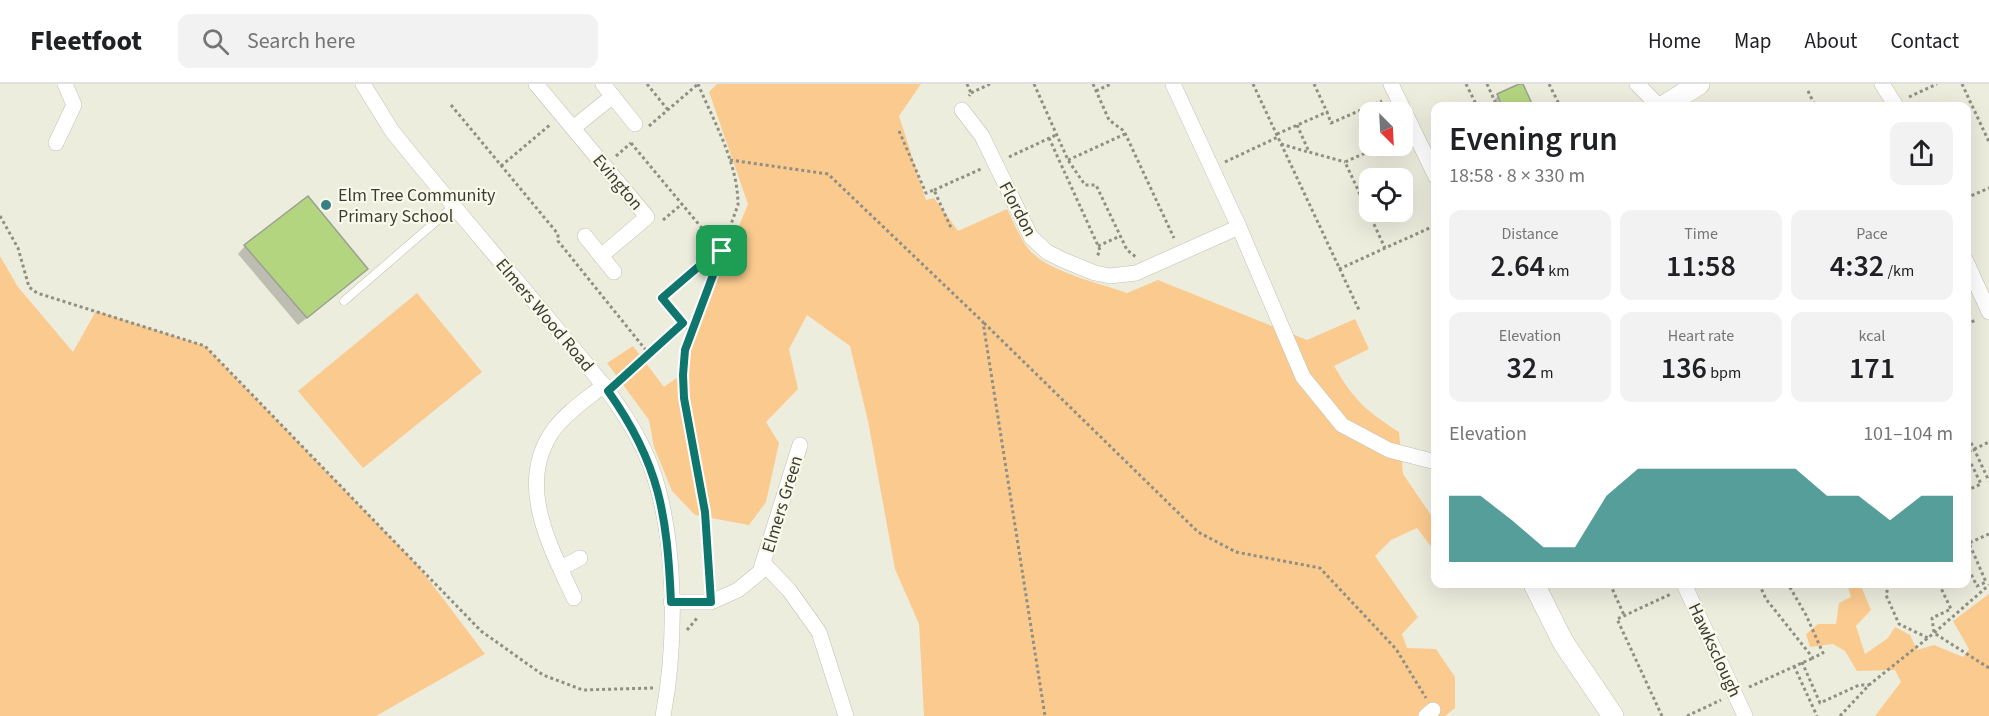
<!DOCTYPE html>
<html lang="en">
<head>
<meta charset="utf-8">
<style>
  body { margin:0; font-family:"Source Sans 3",sans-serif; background:#f2f2f2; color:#202124; height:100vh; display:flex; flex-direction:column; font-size:22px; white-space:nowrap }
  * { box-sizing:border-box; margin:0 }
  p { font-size:20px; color:#757577 }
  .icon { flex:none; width:33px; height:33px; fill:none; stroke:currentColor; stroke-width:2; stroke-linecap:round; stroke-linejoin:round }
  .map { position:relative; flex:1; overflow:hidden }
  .drawer { position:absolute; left:1431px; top:18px; width:540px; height:486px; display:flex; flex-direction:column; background:#fff; border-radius:12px; box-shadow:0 6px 24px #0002 }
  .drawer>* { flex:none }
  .needle { width:39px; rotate:156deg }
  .buttons { position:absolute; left:1359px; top:18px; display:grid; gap:12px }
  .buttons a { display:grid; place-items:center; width:54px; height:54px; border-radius:12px; background:#fff; box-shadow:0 6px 24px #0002; font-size:30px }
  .pin { position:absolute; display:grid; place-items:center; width:51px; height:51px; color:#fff; margin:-26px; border-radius:12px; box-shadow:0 3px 9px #0006 }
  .round { display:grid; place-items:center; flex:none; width:63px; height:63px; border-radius:12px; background:#f2f2f2 }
  .summary { display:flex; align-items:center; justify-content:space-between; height:102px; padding:0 18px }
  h1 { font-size:33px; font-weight:600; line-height:45px }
  .stats { display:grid; grid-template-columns:repeat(3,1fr); gap:9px; height:102px; padding:6px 18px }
  .stats div { display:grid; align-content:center; border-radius:12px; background:#f2f2f2; text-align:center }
  .stats b { font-size:30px; font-weight:600 }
  .stats small { font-size:16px; font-weight:400 }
  .stats p { font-size:16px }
  .chart { height:168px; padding:12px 18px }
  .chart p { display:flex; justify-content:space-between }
  .chart svg { width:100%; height:108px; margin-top:6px; fill:#0f766e; opacity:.7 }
  header { display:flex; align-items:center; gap:36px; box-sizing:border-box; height:84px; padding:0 30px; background:#fff; border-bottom:2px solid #e0e0e0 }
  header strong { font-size:28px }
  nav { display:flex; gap:33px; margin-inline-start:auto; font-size:21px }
  .search { width:420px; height:54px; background:#f2f2f2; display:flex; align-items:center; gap:15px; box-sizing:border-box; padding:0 21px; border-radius:12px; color:#757577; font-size:22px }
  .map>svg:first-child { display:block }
</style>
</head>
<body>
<header>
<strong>Fleetfoot</strong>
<div class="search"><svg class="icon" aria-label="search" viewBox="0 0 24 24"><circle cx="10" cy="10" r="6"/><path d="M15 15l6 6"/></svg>Search here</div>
<nav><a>Home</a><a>Map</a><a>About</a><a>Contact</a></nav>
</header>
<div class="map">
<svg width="1989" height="632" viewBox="0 0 1989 632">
  <rect width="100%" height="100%" fill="#ededde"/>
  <g fill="#fbca8f">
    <path d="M717 0H921L899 32 926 116 934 114 958 147 1007 125C1013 137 1019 152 1027 163 1044 187 1099 199 1127 209L1158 196 1307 256 1355 235 1369 265 1334 282C1354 316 1366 327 1399 348L1403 390 1435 437V468L1417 444 1391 456 1375 472 1418 533 1402 550 1407 564 1436 565 1455 593V624L1445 632H924L919 540 895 485 868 337 850 262 807 231 789 265 798 305 766 338 779 359 766 418 749 441 695 431 672 407 654 363 649 336 607 279 633 262 664 303 689 285 692 258 748 120 709 8Z"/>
    <polygon points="0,172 18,203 73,268 96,227 205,262 419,483 485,570 376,632 0,632"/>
    <polygon points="417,209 482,288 363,384 298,307"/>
    <polygon points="1847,500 1860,500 1871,526 1856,542 1865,570 1888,554 1895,543 1910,551 1917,566 1934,561 1963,573 1969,565 1953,537 1989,510 1989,632 1875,632 1901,598 1895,586 1857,587 1845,567 1833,560 1810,563 1806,550 1818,540 1836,540 1839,519 1851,513"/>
  </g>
  <g fill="#0003">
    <polygon points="1522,1 1532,22 1495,22 1493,17 1498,12"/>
    <polygon points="245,162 358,193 298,241 238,170"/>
  </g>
  <g fill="#b4d57f" stroke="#9aa093" stroke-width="1.5">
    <polygon points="1519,0 1523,0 1533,22 1502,22 1497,10"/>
    <polygon points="308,112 368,185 307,234 244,161"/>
  </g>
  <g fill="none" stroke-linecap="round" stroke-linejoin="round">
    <defs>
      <polyline id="lane" points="344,217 455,121"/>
      <g id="street">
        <path d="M363 0 392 47C444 112 499 175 552 239 588 283 629 326 650 380 677 451 677 558 663 632"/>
        <polyline points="536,0 647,133 601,172"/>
        <polyline points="603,0 635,40"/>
        <polyline points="1173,0 1239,143 1303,293 1342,341 1389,366 1436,378"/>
        <polyline points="1391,0 1436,93"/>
        <polyline points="1637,0 1659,22"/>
        <polyline points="1882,0 1896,22"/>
        <polyline points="962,26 982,52 1031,153 1047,168 1063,176 1095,189 1110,192 1136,189 1239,143"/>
        <polyline points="573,44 613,12"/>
        <polyline points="56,59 74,21 65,0"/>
        <polyline points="585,152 614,188"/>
        <polyline points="1966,177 1989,228"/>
        <polyline points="763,479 789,506 819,548 846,632"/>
        <polyline points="561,484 580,474"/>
        <polyline points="1684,500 1745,632"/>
        <path d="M574 514C550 462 514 398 555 344 568 327 587 315 604 301"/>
        <polyline points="671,518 711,518 738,506 760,488 800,361"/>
        <polyline points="1426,632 1433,626"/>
      </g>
      <g id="secondary">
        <polyline points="1664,22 1699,0"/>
        <polyline points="1534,500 1563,558 1613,632"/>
      </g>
    </defs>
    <use href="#lane" stroke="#c1c1b2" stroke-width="9"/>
    <use href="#street" stroke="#c1c1b2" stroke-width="16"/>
    <use href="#secondary" stroke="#c1c1b2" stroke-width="22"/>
    <g stroke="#8f8f84" stroke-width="3" stroke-dasharray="3 3" stroke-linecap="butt">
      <polyline points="647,0 668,26"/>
      <path d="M698 0C714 38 738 79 738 121L685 266C679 321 697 373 705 427 708 451 708 477 710 501"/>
      <polyline points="967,0 971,9 969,12"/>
      <polyline points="1034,0 1068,76 1085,101 1096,101 1127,166 1136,173"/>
      <polyline points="1093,0 1109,36 1124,47 1174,154"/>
      <polyline points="1253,0 1359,226"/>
      <polyline points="1314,0 1327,28"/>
      <polyline points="1466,0 1477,22"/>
      <polyline points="1487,0 1497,22"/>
      <polyline points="1549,0 1560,22"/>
      <polyline points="1962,0 1989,58"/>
      <polyline points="1096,7 1111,0"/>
      <polyline points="1808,7 1815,22"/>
      <polyline points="971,9 990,0"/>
      <polyline points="1909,13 1937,0"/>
      <polyline points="451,21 558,150 558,157 649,270"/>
      <polyline points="1490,22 1496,20"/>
      <polyline points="1297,41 1309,68 1345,78"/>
      <polyline points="649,42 698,0"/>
      <polyline points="899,47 926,109 934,106 952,146"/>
      <polyline points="1277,50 1327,28 1331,39 1382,17"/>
      <polyline points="1049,54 1100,166 1097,173"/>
      <polyline points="631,59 721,167"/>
      <polyline points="1281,60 1308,68"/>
      <polyline points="1381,62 1345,78 1385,164"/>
      <polyline points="616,72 631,59"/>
      <polyline points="1009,73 1056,51"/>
      <polyline points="730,76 828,90 983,238 1045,632"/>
      <polyline points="1068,76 1125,50"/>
      <polyline points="1225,78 1278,53"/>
      <polyline points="501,82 551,40"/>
      <polyline points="934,106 981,85"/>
      <polyline points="1966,114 1989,104"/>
      <polyline points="0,132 18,164 29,203 37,209 205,262 481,547 543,591 583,606 653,604"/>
      <polyline points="663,136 682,120"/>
      <polyline points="1098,162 1120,152"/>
      <polyline points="1339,185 1436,141"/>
      <polyline points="984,239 1198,448 1236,468 1320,484 1396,565 1426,614"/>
      <polyline points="1966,240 1976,236"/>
      <polyline points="692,249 662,214 719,165"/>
      <polyline points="620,296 683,239"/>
      <polyline points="1966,348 1989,397"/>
      <polyline points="1966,407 1981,400 1966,369 1989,358"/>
      <polyline points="1966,480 1977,502 1986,498 1969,459 1989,450"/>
      <polyline points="1610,500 1624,531"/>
      <polyline points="1759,500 1766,515 1813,574 1823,569 1806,531 1788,500"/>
      <polyline points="1889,500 1886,511 1899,540 1928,554"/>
      <polyline points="1939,500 1951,525 1932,534 1934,549 1989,584"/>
      <polyline points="687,546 698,533"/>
      <polyline points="1802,578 1820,619 1859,601 1869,601"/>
      <polyline points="1794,582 1817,632"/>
      <polyline points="1749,603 1813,574"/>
      <polyline points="1662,632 1617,535 1671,510"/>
      <polyline points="1687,632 1721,616"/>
      <polyline points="1840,632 1869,601 1934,549 1989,501"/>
    </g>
    <use href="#lane" stroke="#fff" stroke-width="8"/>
    <use href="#street" stroke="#fff" stroke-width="15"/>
    <use href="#secondary" stroke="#fff" stroke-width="21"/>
  </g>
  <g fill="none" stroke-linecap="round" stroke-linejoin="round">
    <defs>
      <path id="route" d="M719 165 722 167 685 266 683 291 684 314 705 428 711 518H671C667 431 660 380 608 307L683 239 662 214Z"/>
    </defs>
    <use href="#route" stroke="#fff" stroke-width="12"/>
    <use href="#route" stroke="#0f766e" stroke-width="8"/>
  </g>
  <circle fill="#378083" stroke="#fafaeb" stroke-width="2" cx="326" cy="121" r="6"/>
  <g text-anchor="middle" stroke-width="4.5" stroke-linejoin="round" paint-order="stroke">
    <g font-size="18" fill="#3c3c36" stroke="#fafaeb">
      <text transform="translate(618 98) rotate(50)" y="6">Evington</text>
      <text transform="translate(1018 125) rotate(62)" y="6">Flordon</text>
      <text transform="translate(545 231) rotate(50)" y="6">Elmers Wood Road</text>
      <text transform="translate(782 420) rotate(-73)" y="6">Elmers Green</text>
      <text transform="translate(1715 566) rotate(65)" y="6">Hawksclough</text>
    </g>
    <g font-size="18" fill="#3c3c36" stroke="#fafaeb" text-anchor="start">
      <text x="338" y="117">Elm Tree Community<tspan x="338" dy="21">Primary School</tspan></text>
    </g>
  </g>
</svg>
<div class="buttons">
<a><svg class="needle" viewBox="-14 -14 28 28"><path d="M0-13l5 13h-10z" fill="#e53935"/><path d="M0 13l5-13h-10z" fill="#757577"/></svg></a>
<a><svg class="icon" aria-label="locate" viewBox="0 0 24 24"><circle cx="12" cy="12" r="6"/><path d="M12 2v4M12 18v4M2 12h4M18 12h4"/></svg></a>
</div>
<div class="pin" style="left:722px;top:167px;background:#1e9e55"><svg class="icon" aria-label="arrive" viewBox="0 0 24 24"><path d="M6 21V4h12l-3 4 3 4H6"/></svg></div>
<section class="drawer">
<div class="summary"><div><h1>Evening run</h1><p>18:58 · 8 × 330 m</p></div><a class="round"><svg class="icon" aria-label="share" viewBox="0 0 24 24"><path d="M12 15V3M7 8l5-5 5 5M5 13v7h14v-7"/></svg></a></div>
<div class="stats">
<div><p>Distance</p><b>2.64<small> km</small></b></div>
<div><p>Time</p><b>11:58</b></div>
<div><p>Pace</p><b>4:32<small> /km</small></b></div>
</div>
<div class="stats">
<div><p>Elevation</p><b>32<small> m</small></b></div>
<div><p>Heart rate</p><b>136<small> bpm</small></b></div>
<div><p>kcal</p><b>171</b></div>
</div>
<div class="chart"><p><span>Elevation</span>101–104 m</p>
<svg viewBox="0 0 160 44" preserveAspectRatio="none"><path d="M0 44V17L10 17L20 27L30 38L40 38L50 17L60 6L70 6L80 6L90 6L100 6L110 6L120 17L130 17L140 27L150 17L160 17V44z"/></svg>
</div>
</section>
</div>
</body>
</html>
